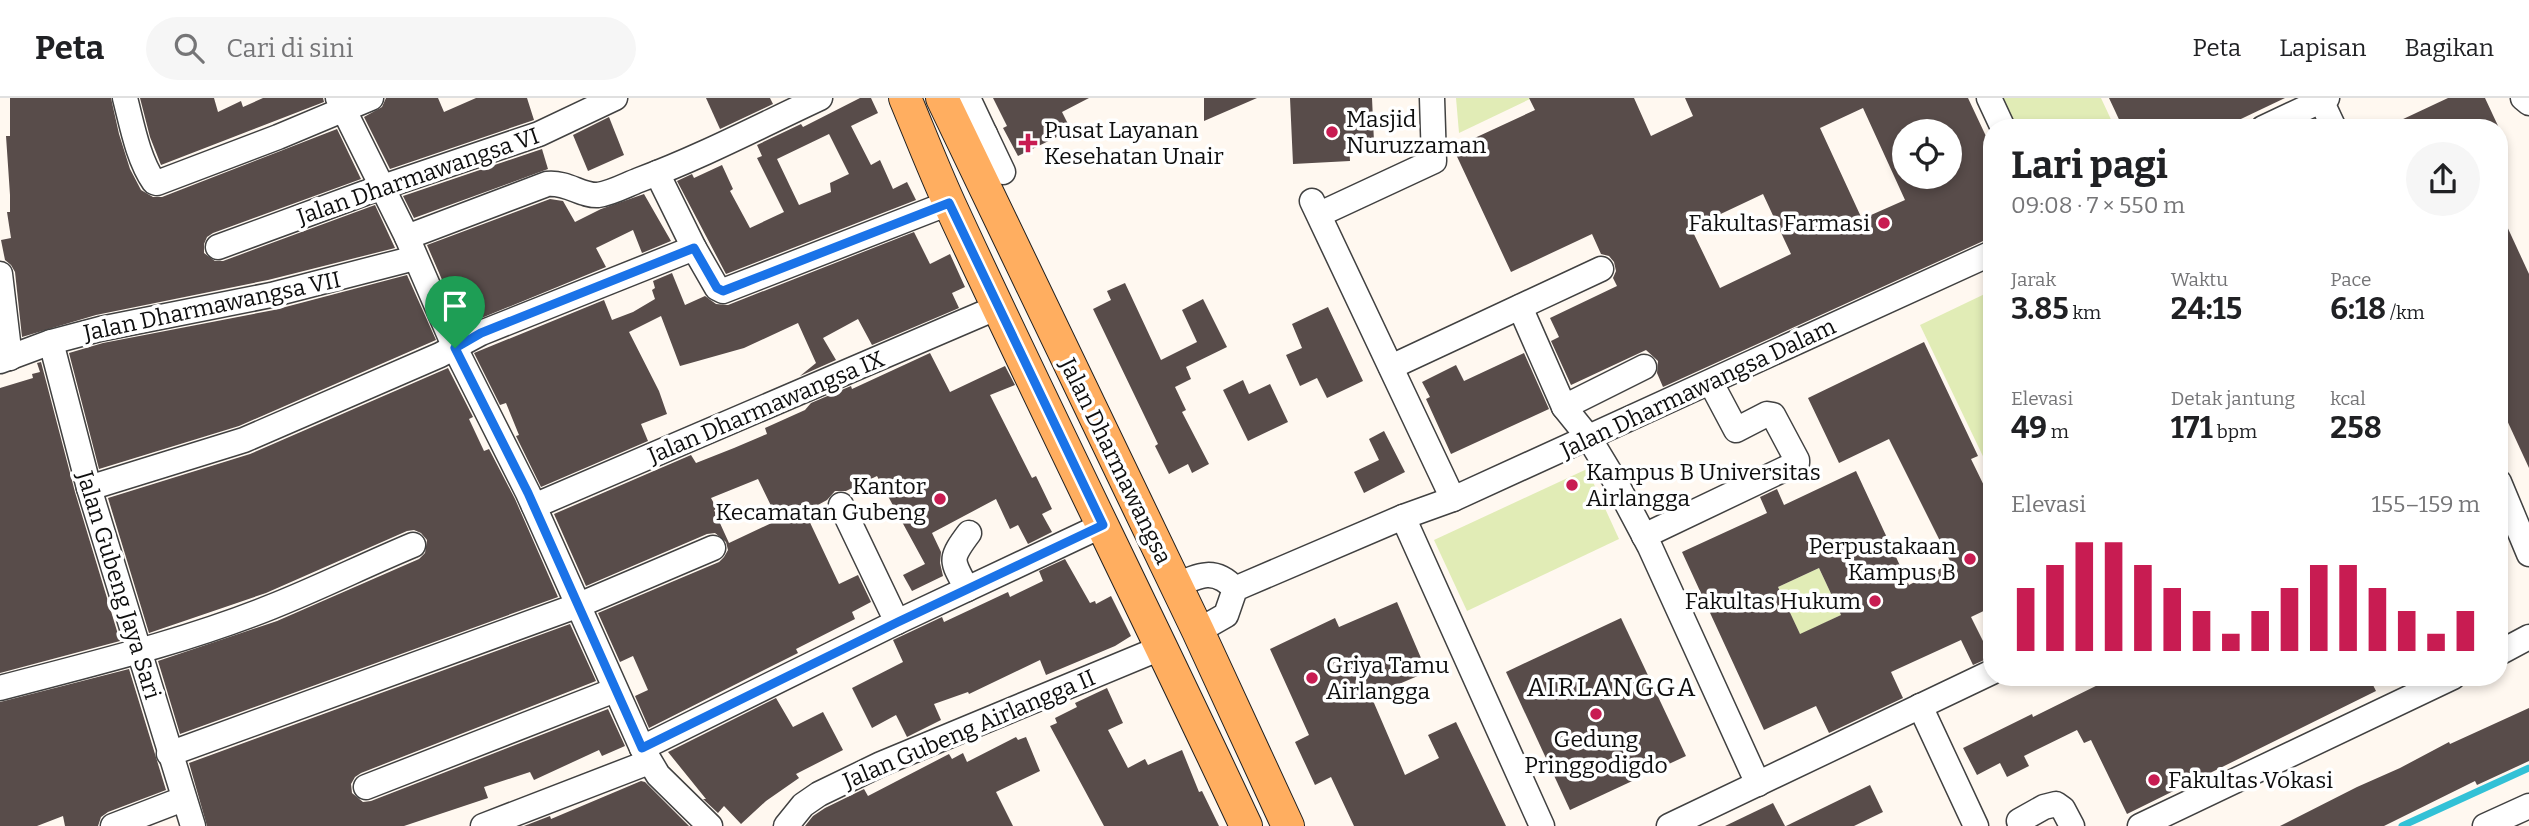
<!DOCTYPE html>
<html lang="id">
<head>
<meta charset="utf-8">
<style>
  body { margin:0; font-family:Bitter,serif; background:#f6f6f6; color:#202124; height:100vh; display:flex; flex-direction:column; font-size:26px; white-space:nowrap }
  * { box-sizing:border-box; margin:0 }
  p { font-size:23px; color:#757577 }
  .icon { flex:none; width:38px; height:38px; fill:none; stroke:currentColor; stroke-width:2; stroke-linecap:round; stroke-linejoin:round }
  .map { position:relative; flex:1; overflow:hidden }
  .details { position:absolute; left:1983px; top:21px; width:525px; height:567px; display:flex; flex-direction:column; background:#fff; border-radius:28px; box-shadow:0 4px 10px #0003 }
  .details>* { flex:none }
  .tools { position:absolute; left:1892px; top:21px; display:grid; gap:14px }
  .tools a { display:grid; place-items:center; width:70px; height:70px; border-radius:50%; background:#fff; box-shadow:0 4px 10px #0003; font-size:35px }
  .pin { position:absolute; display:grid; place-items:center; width:60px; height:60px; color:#fff; margin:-72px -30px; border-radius:50% 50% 50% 0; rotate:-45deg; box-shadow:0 0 7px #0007 }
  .pin .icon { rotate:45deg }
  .round { display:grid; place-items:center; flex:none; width:74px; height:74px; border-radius:37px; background:#f6f6f6 }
  .overview { display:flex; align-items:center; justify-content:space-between; height:119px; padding:0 28px }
  h1 { font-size:38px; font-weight:700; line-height:52px }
  .metrics { display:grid; grid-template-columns:repeat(3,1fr); gap:10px; height:119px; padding:7px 28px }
  .metrics div { display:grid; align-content:center }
  .metrics b { font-size:30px; font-weight:700 }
  .metrics small { font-size:19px; font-weight:400 }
  .metrics p { font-size:19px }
  .chart { height:196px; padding:14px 28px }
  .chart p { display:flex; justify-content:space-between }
  .chart svg { width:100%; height:126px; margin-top:7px; stroke:#c81c52; stroke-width:6 }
  header { display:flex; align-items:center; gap:42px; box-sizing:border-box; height:98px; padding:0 35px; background:#fff; border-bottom:2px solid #e0e0e0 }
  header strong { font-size:33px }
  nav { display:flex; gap:38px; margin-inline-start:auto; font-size:24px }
  .search { width:490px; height:63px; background:#f6f6f6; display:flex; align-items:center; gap:18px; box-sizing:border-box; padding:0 24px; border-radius:38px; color:#757577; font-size:26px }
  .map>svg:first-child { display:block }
</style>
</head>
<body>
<header>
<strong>Peta</strong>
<div class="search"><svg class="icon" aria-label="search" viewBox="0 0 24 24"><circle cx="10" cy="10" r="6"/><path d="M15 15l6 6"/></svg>Cari di sini</div>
<nav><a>Peta</a><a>Lapisan</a><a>Bagikan</a></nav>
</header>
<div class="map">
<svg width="2529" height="728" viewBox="0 0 2529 728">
  <rect width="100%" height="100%" fill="#fff8f0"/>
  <g fill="#e1ecb6">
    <polygon points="1456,0 1529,0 1530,1 1459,35"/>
    <polygon points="1996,0 2101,0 2115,30 2010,30"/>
    <polygon points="1991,193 1992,375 1991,375 1920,227"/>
    <polygon points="1587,371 1619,441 1467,513 1434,442"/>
    <polygon points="1819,470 1841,517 1800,537 1778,489"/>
  </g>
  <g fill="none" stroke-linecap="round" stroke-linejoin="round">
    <polyline stroke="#32c1d6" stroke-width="7" points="2402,728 2529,670"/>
  </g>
  <g fill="#584c4a" fill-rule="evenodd">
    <polygon points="10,0 111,0 119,36 130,71 141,92 153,99 162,99 337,31 361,81 213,135 207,139 204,146 204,155 215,163 223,163 375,107 395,150 268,182 96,217 22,239 15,174 11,167 5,162 1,142 11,140 7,114 10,114 10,97 6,38 10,38"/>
    <polygon points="140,0 214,0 218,14 241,3 243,9 263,0 323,0 324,4 161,67 150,39"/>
    <polygon points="386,0 438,0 444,14 476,0 527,0 534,22 390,71 364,19 382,9"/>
    <polygon points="706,0 770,0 773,6 720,31"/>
    <path d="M860 0H871L878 15 851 28 871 67 880 62 893 91 907 84 916 102 726 176 677 83 692 76 694 80 722 67 733 91 730 93 750 130 784 114 757 60 762 58 757 47 801 26 803 29ZM829 36 849 76 830 85 831 94 799 107 777 61Z"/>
    <polygon points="993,0 1089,0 1062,14 1071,32 1018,58 1003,30 1007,28"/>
    <polygon points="1204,0 1257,0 1204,23"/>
    <polygon points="1290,0 1372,0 1374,44 1349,45 1350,63 1293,66"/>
    <path d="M1529 0H1634L1651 38 1693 18 1685 0H1968L1992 51V139L1663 289 1657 275 1658 263 1646 252 1571 287 1551 243 1559 239 1550 220 1617 188 1613 180 1616 173 1614 164 1609 158 1601 156 1592 136 1511 174 1453 50 1535 12ZM1863 10 1905 102 1862 121 1820 30ZM1904 33H1950V79H1904ZM1763 96 1791 156 1720 190 1691 130Z"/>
    <polygon points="2109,0 2285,0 2222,30 2123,30"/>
    <polygon points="2448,0 2485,0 2499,30 2384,30"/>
    <polygon points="609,19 624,57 588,73 573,37"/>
    <polygon points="542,51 548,71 414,120 403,98"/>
    <polygon points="644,96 671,143 642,155 633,132 596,150 606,169 462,228 427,147 550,101 563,103 575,124 601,111"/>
    <polygon points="2499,111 2529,176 2529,370 2499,305"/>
    <polygon points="914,134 930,166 950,156 965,189 952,195 959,210 872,247 858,221 823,240 836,262 800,278 816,265 798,225 744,250 680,268 661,218 629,234 659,293 667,316 641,326 648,343 541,389 516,338 519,337 506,305 500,307 474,255 604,202 612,222 633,214 655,201 652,192 655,190 653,183 672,175 685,207 705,198 716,206 728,207"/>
    <polygon points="407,177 436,242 239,328 99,371 69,255 103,245 274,212"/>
    <polygon points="1125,185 1161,262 1197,244 1182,212 1203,201 1227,249 1186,269 1191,281 1175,289 1186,312 1182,314 1209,366 1192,375 1188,366 1169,376 1155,348 1158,346 1093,211 1111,202 1107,193"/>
    <polygon points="1328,209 1363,283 1327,300 1317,280 1300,288 1286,257 1302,250 1292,226"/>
    <path d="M1924 244 1978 358 1971 361 1992 404V509L1971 519 1991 559 1973 567 1961 542 1891 574 1903 600 1829 635 1816 608 1764 632 1682 454 1767 415 1760 399 1777 391 1784 407 1856 373 1909 487 1951 465 1889 341 1839 365 1808 300ZM1819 470 1841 517 1800 536 1778 489Z"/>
    <path d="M930 255 950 294 1005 268 1015 287 990 297 1032 380 1036 378 1052 411 1042 416 1052 434 1028 446 1018 427 1010 431 996 401 932 435 941 454 940 465 943 478 912 493 903 477 925 466 877 378 846 393H835L827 402 805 414 839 486 858 477 871 504 852 514 855 521 796 551 798 555 649 630 635 598 648 592 633 558 620 564 598 515 719 464 724 459 728 452 726 444 715 435 707 436 586 488 554 416 691 357 696 365 734 350 767 336 765 330 805 312 811 305 851 288 852 291ZM758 381 778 422 729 445 714 412 717 411 711 400Z"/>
    <polygon points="1524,255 1549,311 1451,356 1426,301 1430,299 1422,284 1456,267 1464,283"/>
    <polygon points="41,264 75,394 120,543 0,575 0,290 33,280 32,276 40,274 37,265"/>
    <polygon points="448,270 473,319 469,321 484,353 489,351 515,401 558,499 180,636 158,563 277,523 419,461 425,455 427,442 421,435 414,432 407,433 266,495 149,535 108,400 250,356"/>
    <polygon points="1243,282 1249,296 1270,286 1288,324 1248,343 1223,292"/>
    <polygon points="1384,333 1405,374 1364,395 1354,374 1379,362 1369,341"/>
    <polygon points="1065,461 1090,505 1095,503 1096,506 1111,498 1131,538 1115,548 1046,577 1040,562 969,596 968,594 934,606 941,622 907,639 896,617 872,630 852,590 903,564 893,542 942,519 944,524 1008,494 1010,499 1043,483 1039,473"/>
    <polygon points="1397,504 1427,574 1371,598 1405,677 1439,660 1428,637 1456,624 1506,728 1354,728 1331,679 1315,687 1295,644 1309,637 1270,551 1335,520 1339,529"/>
    <polygon points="1621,520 1686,658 1570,712 1506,574"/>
    <polygon points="570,526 596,583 361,675 355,679 351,686 352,695 363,704 371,703 608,611 625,648 602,658 599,652 534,682 530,674 484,689 488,700 404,728 207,728 189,665"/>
    <polygon points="129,571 166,692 108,714 101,719 98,728 65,728 63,718 37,728 0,728 0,604"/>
    <polygon points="2114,579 2369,579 2376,593 2127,716 2091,642 2084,645 2077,632 2024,658 2029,668 2007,679 2000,665 1977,677 1963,650 2032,616 2033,619"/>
    <polygon points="1107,590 1123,625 1108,632 1128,670 1145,661 1148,667 1182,652 1199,694 1202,693 1219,728 1104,728 1050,628 1057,625 1055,620 1077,609 1075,605"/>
    <polygon points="776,600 793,629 823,614 843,652 796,676 799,680 766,703 741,726 724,708 718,715 703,701 706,701 668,654"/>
    <polygon points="2529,610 2529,663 2477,687 2475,683 2384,728 2280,728 2357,689 2400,670 2449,644 2450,646"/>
    <polygon points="1016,639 1018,642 1026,639 1040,673 996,694 1013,728 805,728 813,718 825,710 864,691 868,698 949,656 952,661 963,655 967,664"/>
    <polygon points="641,683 645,684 689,728 524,728 550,718 551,721"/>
    <polygon points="1870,687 1883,714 1854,728 1786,728"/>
    <polygon points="1773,705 1785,728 1725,728"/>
  </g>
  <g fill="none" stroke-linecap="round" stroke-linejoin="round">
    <defs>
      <g id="minor">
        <path d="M125 0C132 27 138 61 154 84L157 85 278 39 371 0"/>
        <polyline points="338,0 407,139 455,250 528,395 642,650 658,677 710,728"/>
        <polyline points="1989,0 2003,30"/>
        <polyline points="2320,0 2334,30"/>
        <polyline points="2523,0 2529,5"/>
        <polyline points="2263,30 2327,0"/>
        <polyline points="985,36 1003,74"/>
        <polyline points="964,46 985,36 968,0"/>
        <polyline points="657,75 694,150"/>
        <polyline points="1312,103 1453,401"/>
        <polyline points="1320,116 1434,63 1432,0"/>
        <path d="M407 139 547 86C568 84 581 98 598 97 612 95 626 87 639 82 701 59 760 28 820 0"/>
        <polyline points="218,149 365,95 539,36 615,0"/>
        <polyline points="0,176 10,260"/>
        <polyline points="1520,209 1564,309 1589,340 1615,383 1650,449 1758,686"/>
        <polyline points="51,244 89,390 193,728"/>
        <polyline points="0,263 51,244 100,231 271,197 415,160"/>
        <polyline points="1391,269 1601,171"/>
        <polyline points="1564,309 1644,269"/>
        <polyline points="2499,384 2529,456"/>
        <polyline points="89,390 244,342 440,257 481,235 694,150 717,190 723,193 949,105"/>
        <polyline points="841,407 897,524"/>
        <polyline points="534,408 998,209"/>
        <polyline points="1403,419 1542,728"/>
        <polyline points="1644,438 1797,365 1797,362 1773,317 1767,316 1736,332 1711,285"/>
        <path d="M1176 488C1199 477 1215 469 1235 491"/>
        <path d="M967 491C952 462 948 463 969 435"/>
        <polyline points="1198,533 1226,517 1235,491 1244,487 1403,419 1453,401 1992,155"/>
        <polyline points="2499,555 2529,539"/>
        <path d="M0 590C91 566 184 544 271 509 319 490 365 467 413 447"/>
        <polyline points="1920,608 1976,728"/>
        <polyline points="642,650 897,524 1103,427"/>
        <polyline points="169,656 579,507 713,450"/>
        <polyline points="366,689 615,592"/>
        <polyline points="113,728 183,701"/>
        <polyline points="483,728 649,664"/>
        <polyline points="786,728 803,707 819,696 881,666 1163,549"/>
        <polyline points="1669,728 1992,574"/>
        <polyline points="2022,728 2019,723 2044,709 2056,706 2063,711 2072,728"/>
        <polyline points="2140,728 2453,579"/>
        <polyline points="2485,728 2529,708"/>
      </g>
      <g id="major">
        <path d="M905 0C920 36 934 72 950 107 1046 315 1149 520 1246 728"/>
        <polyline points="942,0 1198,533 1288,728"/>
      </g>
    </defs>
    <use href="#minor" stroke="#414141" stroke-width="27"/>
    <use href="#major" stroke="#1f1f1f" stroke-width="34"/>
    <use href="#minor" stroke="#fff" stroke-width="24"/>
    <use href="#major" stroke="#ffae60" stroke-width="32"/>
  </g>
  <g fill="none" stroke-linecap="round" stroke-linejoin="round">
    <defs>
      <polygon id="route" points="949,105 1103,427 898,524 642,650 528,395 455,250 481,235 694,150 717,190 723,193"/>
    </defs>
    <use href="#route" stroke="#fff" stroke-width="14"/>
    <use href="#route" stroke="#1a73e8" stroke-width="9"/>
  </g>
  <g fill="#c81c52" stroke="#fff" stroke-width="2.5">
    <circle cx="1332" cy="34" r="7"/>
    <path d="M1024.5 34.5h7v7h7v7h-7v7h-7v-7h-7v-7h7z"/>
    <circle cx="1884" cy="125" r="7"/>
    <circle cx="1572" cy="387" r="7"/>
    <circle cx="940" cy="401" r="7"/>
    <circle cx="1970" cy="461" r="7"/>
    <circle cx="1875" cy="503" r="7"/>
    <circle cx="1312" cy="580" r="7"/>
    <circle cx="1596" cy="616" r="7"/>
    <circle cx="2154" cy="682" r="7"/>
  </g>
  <g text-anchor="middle" stroke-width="7" stroke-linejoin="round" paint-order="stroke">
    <g font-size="23" fill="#0e0e0e" stroke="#fff" text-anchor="start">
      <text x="1346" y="29">Masjid<tspan x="1346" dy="26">Nuruzzaman</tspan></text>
      <text x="1044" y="40">Pusat Layanan<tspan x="1044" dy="26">Kesehatan Unair</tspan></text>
      <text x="1870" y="133" text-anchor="end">Fakultas Farmasi</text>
      <text x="1586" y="382">Kampus B Universitas<tspan x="1586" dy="26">Airlangga</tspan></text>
      <text x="926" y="396" text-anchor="end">Kantor<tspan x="926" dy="26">Kecamatan Gubeng</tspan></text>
      <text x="1956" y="456" text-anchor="end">Perpustakaan<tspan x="1956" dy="26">Kampus B</tspan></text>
      <text x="1861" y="511" text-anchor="end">Fakultas Hukum</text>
      <text x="1326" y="575">Griya Tamu<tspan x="1326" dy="26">Airlangga</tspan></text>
      <text x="1596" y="649" text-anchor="middle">Gedung<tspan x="1596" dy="26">Pringgodigdo</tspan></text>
      <text x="2168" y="690">Fakultas Vokasi</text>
    </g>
    <g font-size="23" fill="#0e0e0e" stroke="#fff">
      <text transform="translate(418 78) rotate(-19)" y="8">Jalan Dharmawangsa VI</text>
      <text transform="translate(212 208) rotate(-12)" y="8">Jalan Dharmawangsa VII</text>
      <text transform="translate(1698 290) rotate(-25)" y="8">Jalan Dharmawangsa Dalam</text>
      <text transform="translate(766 309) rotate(-23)" y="8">Jalan Dharmawangsa IX</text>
      <text transform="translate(1116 363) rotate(64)" y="8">Jalan Dharmawangsa</text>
      <text transform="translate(119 487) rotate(73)" y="8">Jalan Gubeng Jaya Sari</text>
      <text transform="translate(969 631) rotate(-23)" y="8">Jalan Gubeng Airlangga II</text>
    </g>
    <g font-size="26" letter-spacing="2" fill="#0e0e0e" stroke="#fff">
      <text x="1612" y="598">AIRLANGGA</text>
    </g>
  </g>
</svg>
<div class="tools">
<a><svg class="icon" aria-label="locate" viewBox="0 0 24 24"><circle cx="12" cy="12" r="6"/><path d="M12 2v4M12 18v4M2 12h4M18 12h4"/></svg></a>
</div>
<div class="pin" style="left:455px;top:250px;background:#1e9e55"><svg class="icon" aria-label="arrive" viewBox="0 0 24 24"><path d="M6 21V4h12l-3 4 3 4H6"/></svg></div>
<section class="details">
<div class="overview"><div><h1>Lari pagi</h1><p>09:08 · 7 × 550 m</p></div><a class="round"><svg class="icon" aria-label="share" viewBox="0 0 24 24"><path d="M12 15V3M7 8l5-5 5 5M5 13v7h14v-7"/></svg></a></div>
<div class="metrics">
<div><p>Jarak</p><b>3.85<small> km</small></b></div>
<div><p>Waktu</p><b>24:15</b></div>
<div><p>Pace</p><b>6:18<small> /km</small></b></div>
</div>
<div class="metrics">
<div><p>Elevasi</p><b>49<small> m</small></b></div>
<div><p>Detak jantung</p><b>171<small> bpm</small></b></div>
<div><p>kcal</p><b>258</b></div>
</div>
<div class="chart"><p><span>Elevasi</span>155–159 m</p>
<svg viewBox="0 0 160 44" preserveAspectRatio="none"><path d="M5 44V22M15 44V14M25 44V6M35 44V6M45 44V14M55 44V22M65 44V30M75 44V38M85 44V30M95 44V22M105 44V14M115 44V14M125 44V22M135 44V30M145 44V38M155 44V30"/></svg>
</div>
</section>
</div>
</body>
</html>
